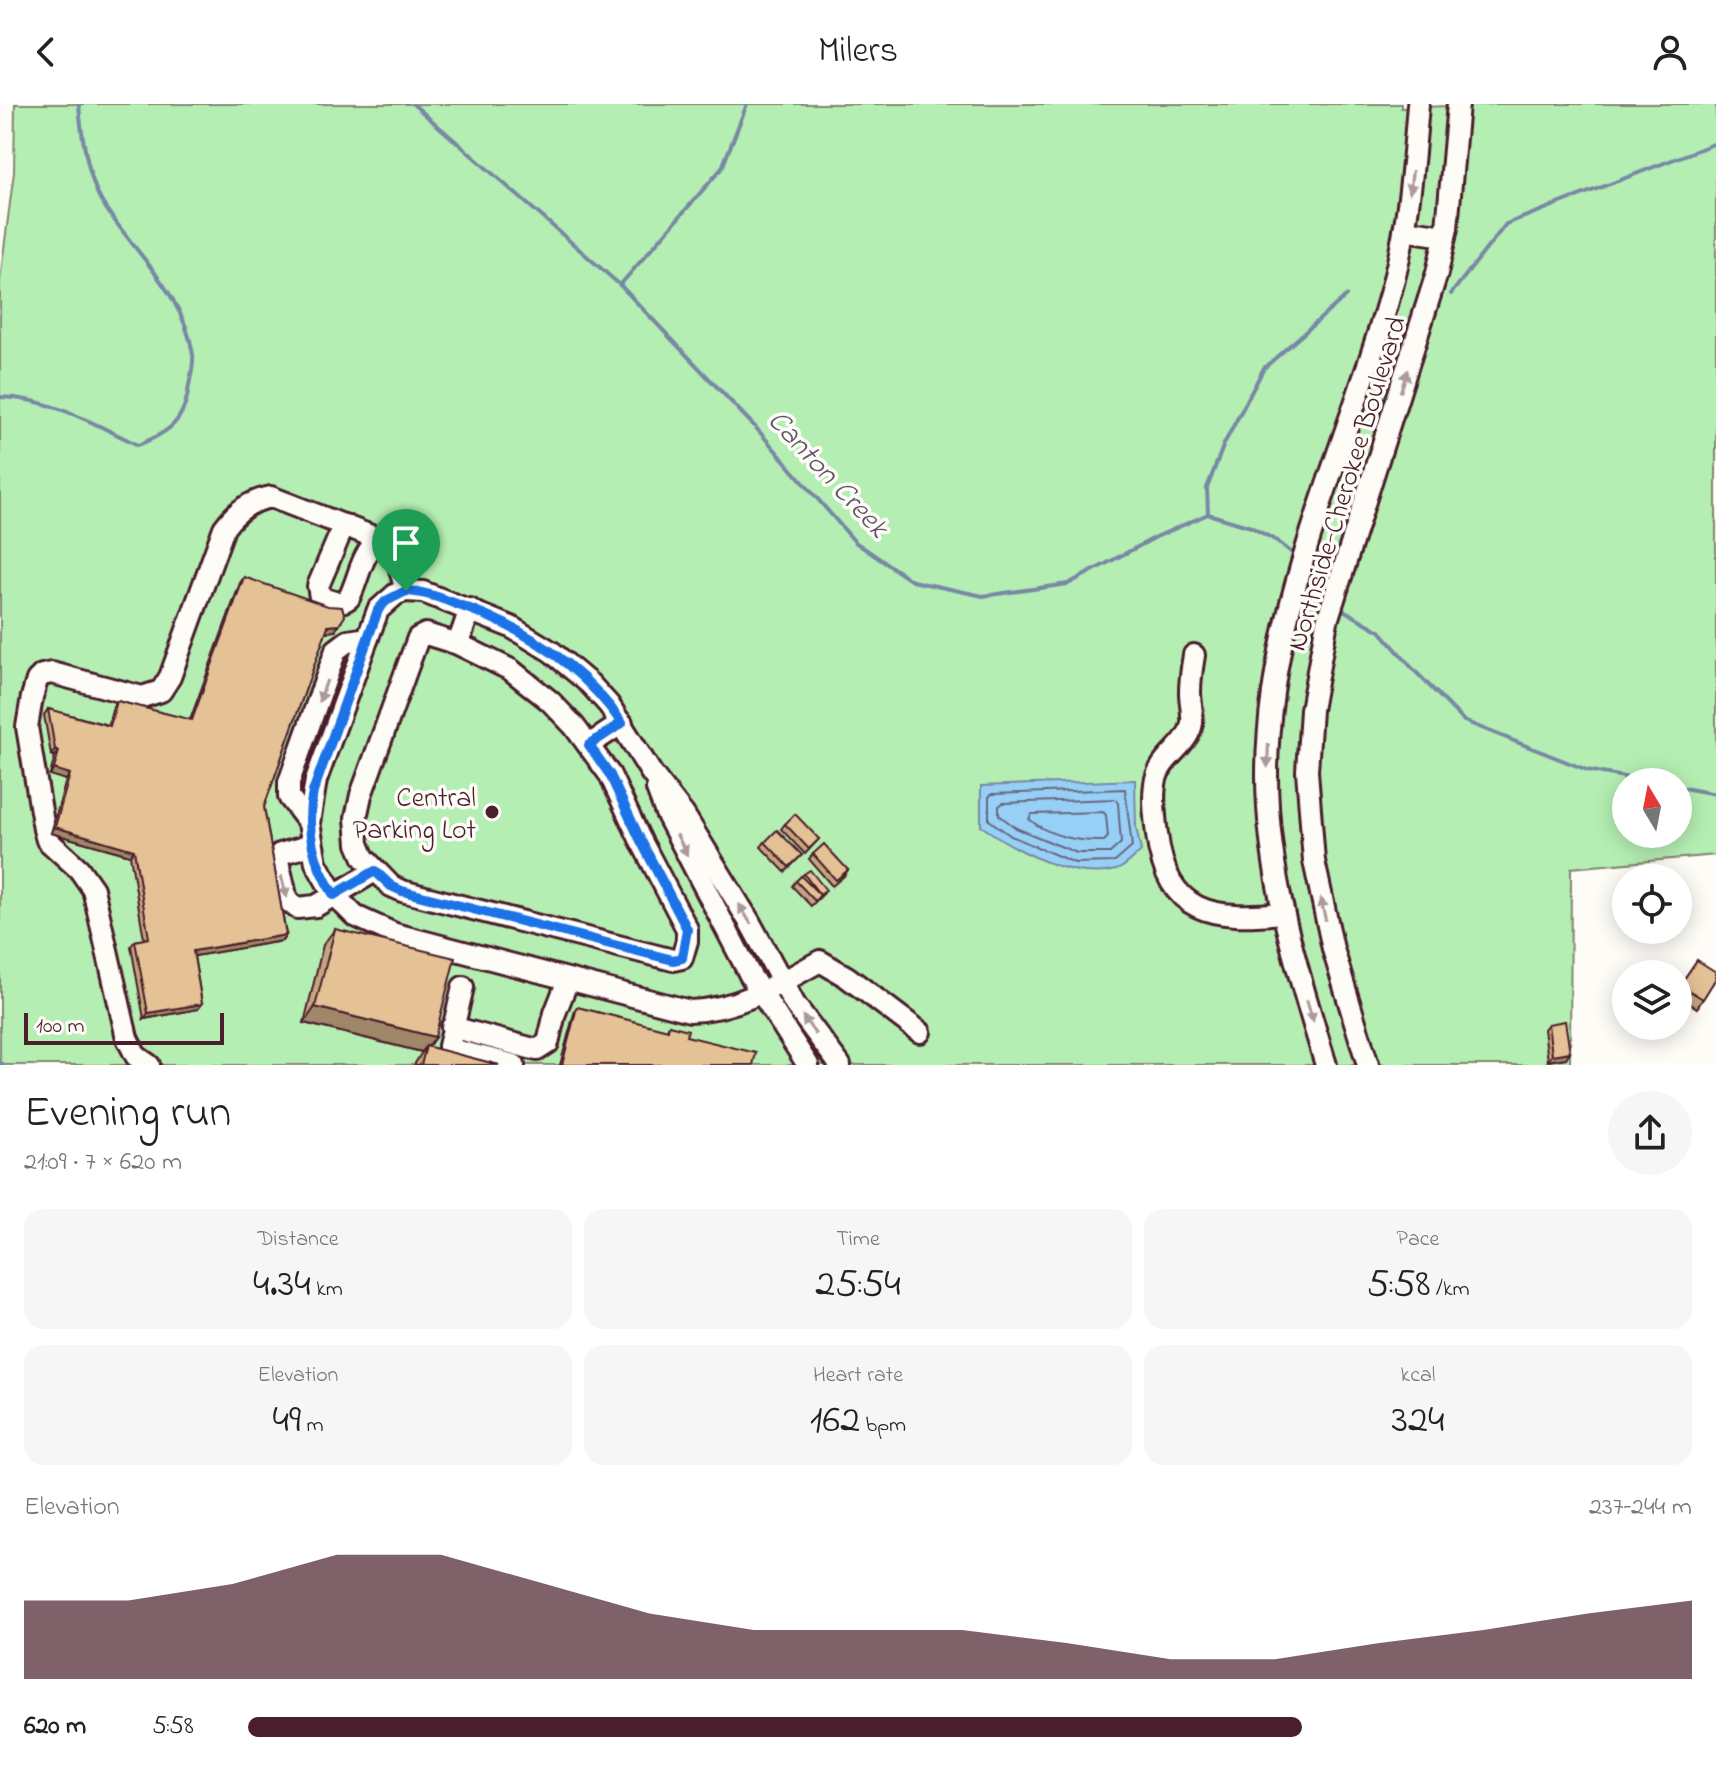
<!DOCTYPE html>
<html lang="en">
<head>
<meta charset="utf-8">
<style>
  body { margin:0; font-family:"Indie Flower",sans-serif; background:#f6f6f6; color:#222; height:100vh; display:flex; flex-direction:column; font-size:30px; white-space:nowrap }
  * { box-sizing:border-box; margin:0 }
  p { font-size:26px; color:#767676 }
  .icon { flex:none; width:44px; height:44px; fill:none; stroke:currentColor; stroke-width:2; stroke-linecap:round; stroke-linejoin:round }
  .map { position:relative; height:961px; overflow:hidden }
  .panel { display:flex; flex-direction:column; background:#fff; flex:1 }
  .panel>* { flex:none }
  .needle { width:52px; rotate:350deg }
  .fabs { position:absolute; left:1612px; top:664px; display:grid; gap:16px }
  .fabs a { display:grid; place-items:center; width:80px; height:80px; border-radius:50%; background:#fff; box-shadow:0 4px 20px #0003; font-size:40px }
  .scale { position:absolute; left:24px; bottom:20px; width:200px; box-sizing:border-box; padding-left:8px; border:4px solid #4a1f2b; border-top:0; font-size:22px; line-height:28px; white-space:nowrap; color:#4a1f2b; -webkit-text-stroke:6px #fdfcf7; paint-order:stroke }
  .pin { position:absolute; display:grid; place-items:center; width:68px; height:68px; color:#fff; margin:-82px -34px; border-radius:50% 50% 50% 0; rotate:-45deg; box-shadow:0 0 8px #0007 }
  .pin .icon { rotate:45deg }
  .round { display:grid; place-items:center; flex:none; width:84px; height:84px; border-radius:42px; background:#f6f6f6 }
  .overview { display:flex; align-items:center; justify-content:space-between; height:136px; padding:0 24px }
  h1 { font-size:44px; font-weight:600; line-height:60px }
  .figures { display:grid; grid-template-columns:repeat(3,1fr); gap:12px; height:136px; padding:8px 24px }
  .figures div { display:grid; align-content:center; border-radius:20px; background:#f6f6f6; text-align:center }
  .figures b { font-size:40px; font-weight:600 }
  .figures small { font-size:22px; font-weight:400 }
  .figures p { font-size:22px }
  .chart { height:224px; padding:16px 24px }
  .chart p { display:flex; justify-content:space-between }
  .chart svg { width:100%; height:144px; margin-top:8px; fill:#4a1f2b; opacity:.7 }
  ul { padding:0 24px; list-style:none; font-size:26px }
  li { display:grid; grid-template-columns:128px 96px 1fr; align-items:center; height:60px }
  li i { height:20px; border-radius:10px; background:#4a1f2b }
  header { display:flex; justify-content:space-between; align-items:center; height:104px; padding:0 24px; background:#fff; font-size:36px; font-weight:600 }
  .map>svg:first-child { display:block }
</style>
</head>
<body>
<header><svg class="icon" aria-label="back" viewBox="0 0 24 24"><path d="M15 5l-7 7 7 7"/></svg>Milers<svg class="icon" aria-label="person" viewBox="0 0 24 24"><circle cx="12" cy="8" r="4"/><path d="M4 21q1-7 8-7t8 7"/></svg></header>
<div class="map">
<svg width="1716" height="961" viewBox="0 0 1716 961">
  <rect width="100%" height="100%" fill="#fdfcf7"/>
  <filter id="ink" filterUnits="userSpaceOnUse"><feTurbulence type="fractalNoise" baseFrequency=".0125" numOctaves="2"/><feDisplacementMap in="SourceGraphic" scale="16" xChannelSelector="R" yChannelSelector="G"/><feConvolveMatrix kernelMatrix="1 2 1 2 8 2 1 2 1" color-interpolation-filters="sRGB"/></filter>
  <g filter="url(#ink)">
    <path fill="#b5eeb2" stroke="#80866e" stroke-width="2" fill-rule="evenodd" d="M15 0H1401V4L1496 0H1716V751L1571 764 1570 961H0V176L14 68ZM1626 678H1678V730H1626Z"/>
    <path fill="#97d0f7" stroke="#7889a5" stroke-width="2" d="M1135 676 1136 723 1141 747C1134 753 1125 764 1116 766 1073 778 1016 746 981 722V682Z"/>
    <g fill="none" stroke-linecap="round" stroke-linejoin="round">
      <g stroke="#69667d" stroke-width="2">
        <polygon points="1125,685 1132,743 1115,758 1075,759 1011,732 989,716 989,693 992,690"/>
        <polygon points="1115,695 1118,699 1121,739 1110,749 1077,749 1016,724 999,711 999,702 1003,699"/>
        <path d="M1103 708 1106 711 1108 733 1104 737C1079 738 1048 732 1029 715L1032 710Z"/>
      </g>
      <g stroke="#7889a5" stroke-width="4">
        <polyline points="413,0 620,181 757,325 855,438 912,477 983,492 1068,480 1156,433 1208,410 1251,423 1277,437 1296,452"/>
        <polyline points="620,181 722,64 747,0"/>
        <polyline points="1451,190 1506,120 1716,39"/>
        <path d="M0 293C50 294 95 320 138 341 170 328 185 317 189 281 191 272 194 260 193 251 185 191 134 148 103 100 88 76 81 28 79 0"/>
        <polyline points="1208,410 1207,384 1224,340 1264,264 1346,192"/>
        <polyline points="1306,470 1318,492 1327,497"/>
        <polyline points="1338,503 1380,527 1413,565 1464,617 1587,666 1650,678"/>
        <polyline points="1678,683 1716,690"/>
        <polyline points="0,958 4,961"/>
      </g>
      <defs>
        <g id="minor">
          <polyline points="1404,126 1445,132"/>
          <path d="M344 421 318 482 320 493C331 497 339 502 349 494 359 474 361 450 379 435"/>
          <polyline points="458,540 426,530 418,534 361,691 356,714 358,740 364,754 391,782 402,787 673,856 682,854 687,837 687,825 639,733 610,671 574,622 550,597 511,566 458,540 470,505"/>
          <path d="M1194 551C1192 563 1190 576 1190 588 1190 598 1193 609 1192 619 1189 641 1161 653 1156 675 1152 692 1155 714 1157 731 1167 811 1213 816 1282 809"/>
          <polyline points="589,641 622,619"/>
          <polyline points="657,685 666,709 750,871 808,961"/>
          <polyline points="309,719 289,693 289,678 336,546 348,537 368,534"/>
          <polyline points="311,741 280,750 278,757 287,796 297,804 316,802 375,767"/>
          <polyline points="463,883 449,942 454,946 514,961"/>
          <polyline points="452,923 537,946 548,939 555,909 568,876"/>
          <path d="M149 961 136 952 127 934 93 785 79 765 47 736 44 725 27 623 32 593 37 576 42 571 52 569 142 593 161 587 170 573 224 424C236 407 250 397 271 393L379 435 397 454 406 487"/>
          <path d="M840 961 795 901 749 817 684 711 652 670 609 601 590 580 552 548 511 523 423 488 406 487 396 490 378 506 316 676 309 719 316 759 334 791 355 812 395 830 690 907C738 906 779 880 820 857L847 873 920 928"/>
          <path d="M1326 961C1297 866 1267 772 1267 671 1267 505 1343 354 1388 197 1407 133 1413 67 1418 0"/>
          <polyline points="1368,961 1333,845 1314,757 1307,667 1311,606 1327,517 1437,169 1447,124 1458,0"/>
        </g>
      </defs>
      <use href="#minor" stroke="#4a1f2b" stroke-width="26"/>
      <use href="#minor" stroke="#fdfcf7" stroke-width="20"/>
    </g>
    <g fill="#c5a681" stroke="#4a1f2b" stroke-width="2">
      <polygon points="244,473 335,527 326,528 264,703 286,831 282,837 194,852 202,900 198,905 144,915 131,842 135,837 144,835 130,751 51,729 66,676 50,671 55,652 51,651 44,611 48,605 108,621 113,603 117,597 190,616 240,479"/>
      <polygon points="785,720 819,735 805,750 781,725"/>
      <polygon points="765,738 802,751 785,768 761,743"/>
      <polygon points="813,750 848,766 844,772 832,782 809,755"/>
      <polygon points="804,770 824,789 811,802 792,782 796,777"/>
      <polygon points="335,825 435,933 428,943 499,961 414,961 422,948 304,919 323,841"/>
      <polygon points="1697,856 1716,874 1697,904 1678,892 1678,884"/>
      <polygon points="577,903 667,926 669,921 686,932 753,961 560,961 575,906"/>
      <polygon points="1548,920 1566,954 1548,957 1544,925"/>
    </g>
    <g fill="#a08769" stroke="#4a1f2b" stroke-width="2">
      <polygon points="339,521 335,527 324,528 328,522"/>
      <polygon points="55,645 59,647 55,652 51,651"/>
      <polygon points="54,665 70,670 66,676 50,671"/>
      <polygon points="55,723 134,746 130,751 51,729"/>
      <polygon points="286,831 282,837 189,853 193,847"/>
      <polygon points="202,900 198,905 144,915 148,909"/>
      <polygon points="315,903 435,933 425,947 426,942 422,948 304,919"/>
      <polygon points="1570,948 1566,954 1548,957 1552,951"/>
    </g>
    <g fill="#e5c196" stroke="#4a1f2b" stroke-width="2">
      <polygon points="244,473 328,502 342,503 345,512 339,521 328,522 264,703 286,831 193,847 202,900 148,909 135,837 149,834 134,746 55,723 70,670 54,665 59,647 55,645 48,605 110,622 117,597 192,616"/>
      <polygon points="795,710 819,735 809,745 785,720"/>
      <polygon points="777,726 802,751 789,763 765,738"/>
      <polygon points="824,740 848,766 836,776 813,750"/>
      <polygon points="810,766 826,786 820,791 804,770"/>
      <polygon points="801,772 820,791 815,797 796,777"/>
      <polygon points="335,825 455,854 435,933 315,903"/>
      <polygon points="1697,856 1716,868 1716,874 1703,895 1680,881"/>
      <polygon points="577,903 668,926 669,921 688,926 686,932 756,949 753,961 562,961"/>
      <polygon points="1565,917 1570,948 1552,951 1548,920"/>
      <polygon points="426,942 499,961 421,961"/>
    </g>
    <defs><path id="oneway-solid" d="M-6-.8H1V-3.2L6.5 0L1 3.2V.8H-6Z" transform="scale(2)"/></defs>
    <g fill="#ac999b">
      <use href="#oneway-solid" transform="translate(1411 78) rotate(97)"/>
      <use href="#oneway-solid" transform="translate(1404 277) rotate(-72)"/>
      <use href="#oneway-solid" transform="translate(323 587) rotate(109)"/>
      <use href="#oneway-solid" transform="translate(1268 652) rotate(92)"/>
      <use href="#oneway-solid" transform="translate(682 741) rotate(63)"/>
      <use href="#oneway-solid" transform="translate(284 783) rotate(76)"/>
      <use href="#oneway-solid" transform="translate(1323 805) rotate(-103)"/>
      <use href="#oneway-solid" transform="translate(745 810) rotate(-121)"/>
      <use href="#oneway-solid" transform="translate(1310 907) rotate(74)"/>
      <use href="#oneway-solid" transform="translate(809 921) rotate(-125)"/>
    </g>
  </g>
  <g fill="none" stroke-linecap="round" stroke-linejoin="round" filter="url(#ink)">
    <defs>
      <path id="route" d="M406 487C425 488 441 494 459 501 525 524 582 562 622 619L589 641 610 671 639 733 687 825 682 854 673 856 402 787 391 782 375 767 334 791C313 758 305 726 313 688L378 506 386 497Z"/>
    </defs>
    <use href="#route" stroke="#fff" stroke-width="16"/>
    <use href="#route" stroke="#1a73e8" stroke-width="10"/>
  </g>
  <circle fill="#4a1f2b" stroke="#fdfcf7" stroke-width="3" cx="492" cy="708" r="8"/>
  <g text-anchor="middle" stroke-width="7" stroke-linejoin="round" paint-order="stroke">
    <g font-size="28" fill="#4a1f2b" stroke="#fdfcf7">
      <text transform="translate(1345 379) rotate(-73)" y="10">Northside-Cherokee Boulevard</text>
    </g>
    <g font-size="28" fill="#4a1f2b" stroke="#fdfcf7" text-anchor="end">
      <text x="476" y="702">Central<tspan x="476" dy="32">Parking Lot</tspan></text>
    </g>
    <g font-size="30" font-style="italic" fill="#615468" stroke="#fdfcf7">
      <text transform="translate(829 369) rotate(47)" y="10">Canton Creek</text>
    </g>
  </g>
</svg>
<div class="fabs">
<a><svg class="needle" viewBox="-14 -14 28 28"><path d="M0-13l5 13h-10z" fill="#e53935"/><path d="M0 13l5-13h-10z" fill="#767676"/></svg></a>
<a><svg class="icon" aria-label="locate" viewBox="0 0 24 24"><circle cx="12" cy="12" r="6"/><path d="M12 2v4M12 18v4M2 12h4M18 12h4"/></svg></a>
<a><svg class="icon" aria-label="layers" viewBox="0 0 24 24"><path d="M12 4l9 5-9 5-9-5zM3 14l9 5 9-5"/></svg></a>
</div>
<div class="scale">100 m</div>
<div class="pin" style="left:406px;top:487px;background:#1e9e55"><svg class="icon" aria-label="arrive" viewBox="0 0 24 24"><path d="M6 21V4h12l-3 4 3 4H6"/></svg></div>
</div>
<section class="panel">
<div class="overview"><div><h1>Evening run</h1><p>21:09 · 7 × 620 m</p></div><a class="round"><svg class="icon" aria-label="share" viewBox="0 0 24 24"><path d="M12 15V3M7 8l5-5 5 5M5 13v7h14v-7"/></svg></a></div>
<div class="figures">
<div><p>Distance</p><b>4.34<small> km</small></b></div>
<div><p>Time</p><b>25:54</b></div>
<div><p>Pace</p><b>5:58<small> /km</small></b></div>
</div>
<div class="figures">
<div><p>Elevation</p><b>49<small> m</small></b></div>
<div><p>Heart rate</p><b>162<small> bpm</small></b></div>
<div><p>kcal</p><b>324</b></div>
</div>
<div class="chart"><p><span>Elevation</span>237–244 m</p>
<svg viewBox="0 0 160 44" preserveAspectRatio="none"><path d="M0 44V20L10 20L20 15L30 6L40 6L50 15L60 24L70 29L80 29L90 29L100 33L110 38L120 38L130 33L140 29L150 24L160 20V44z"/></svg>
</div>
<ul>
<li><b>620 m</b>5:58<i style="width:73%"></i></li>
</ul>
</section>
</body>
</html>
